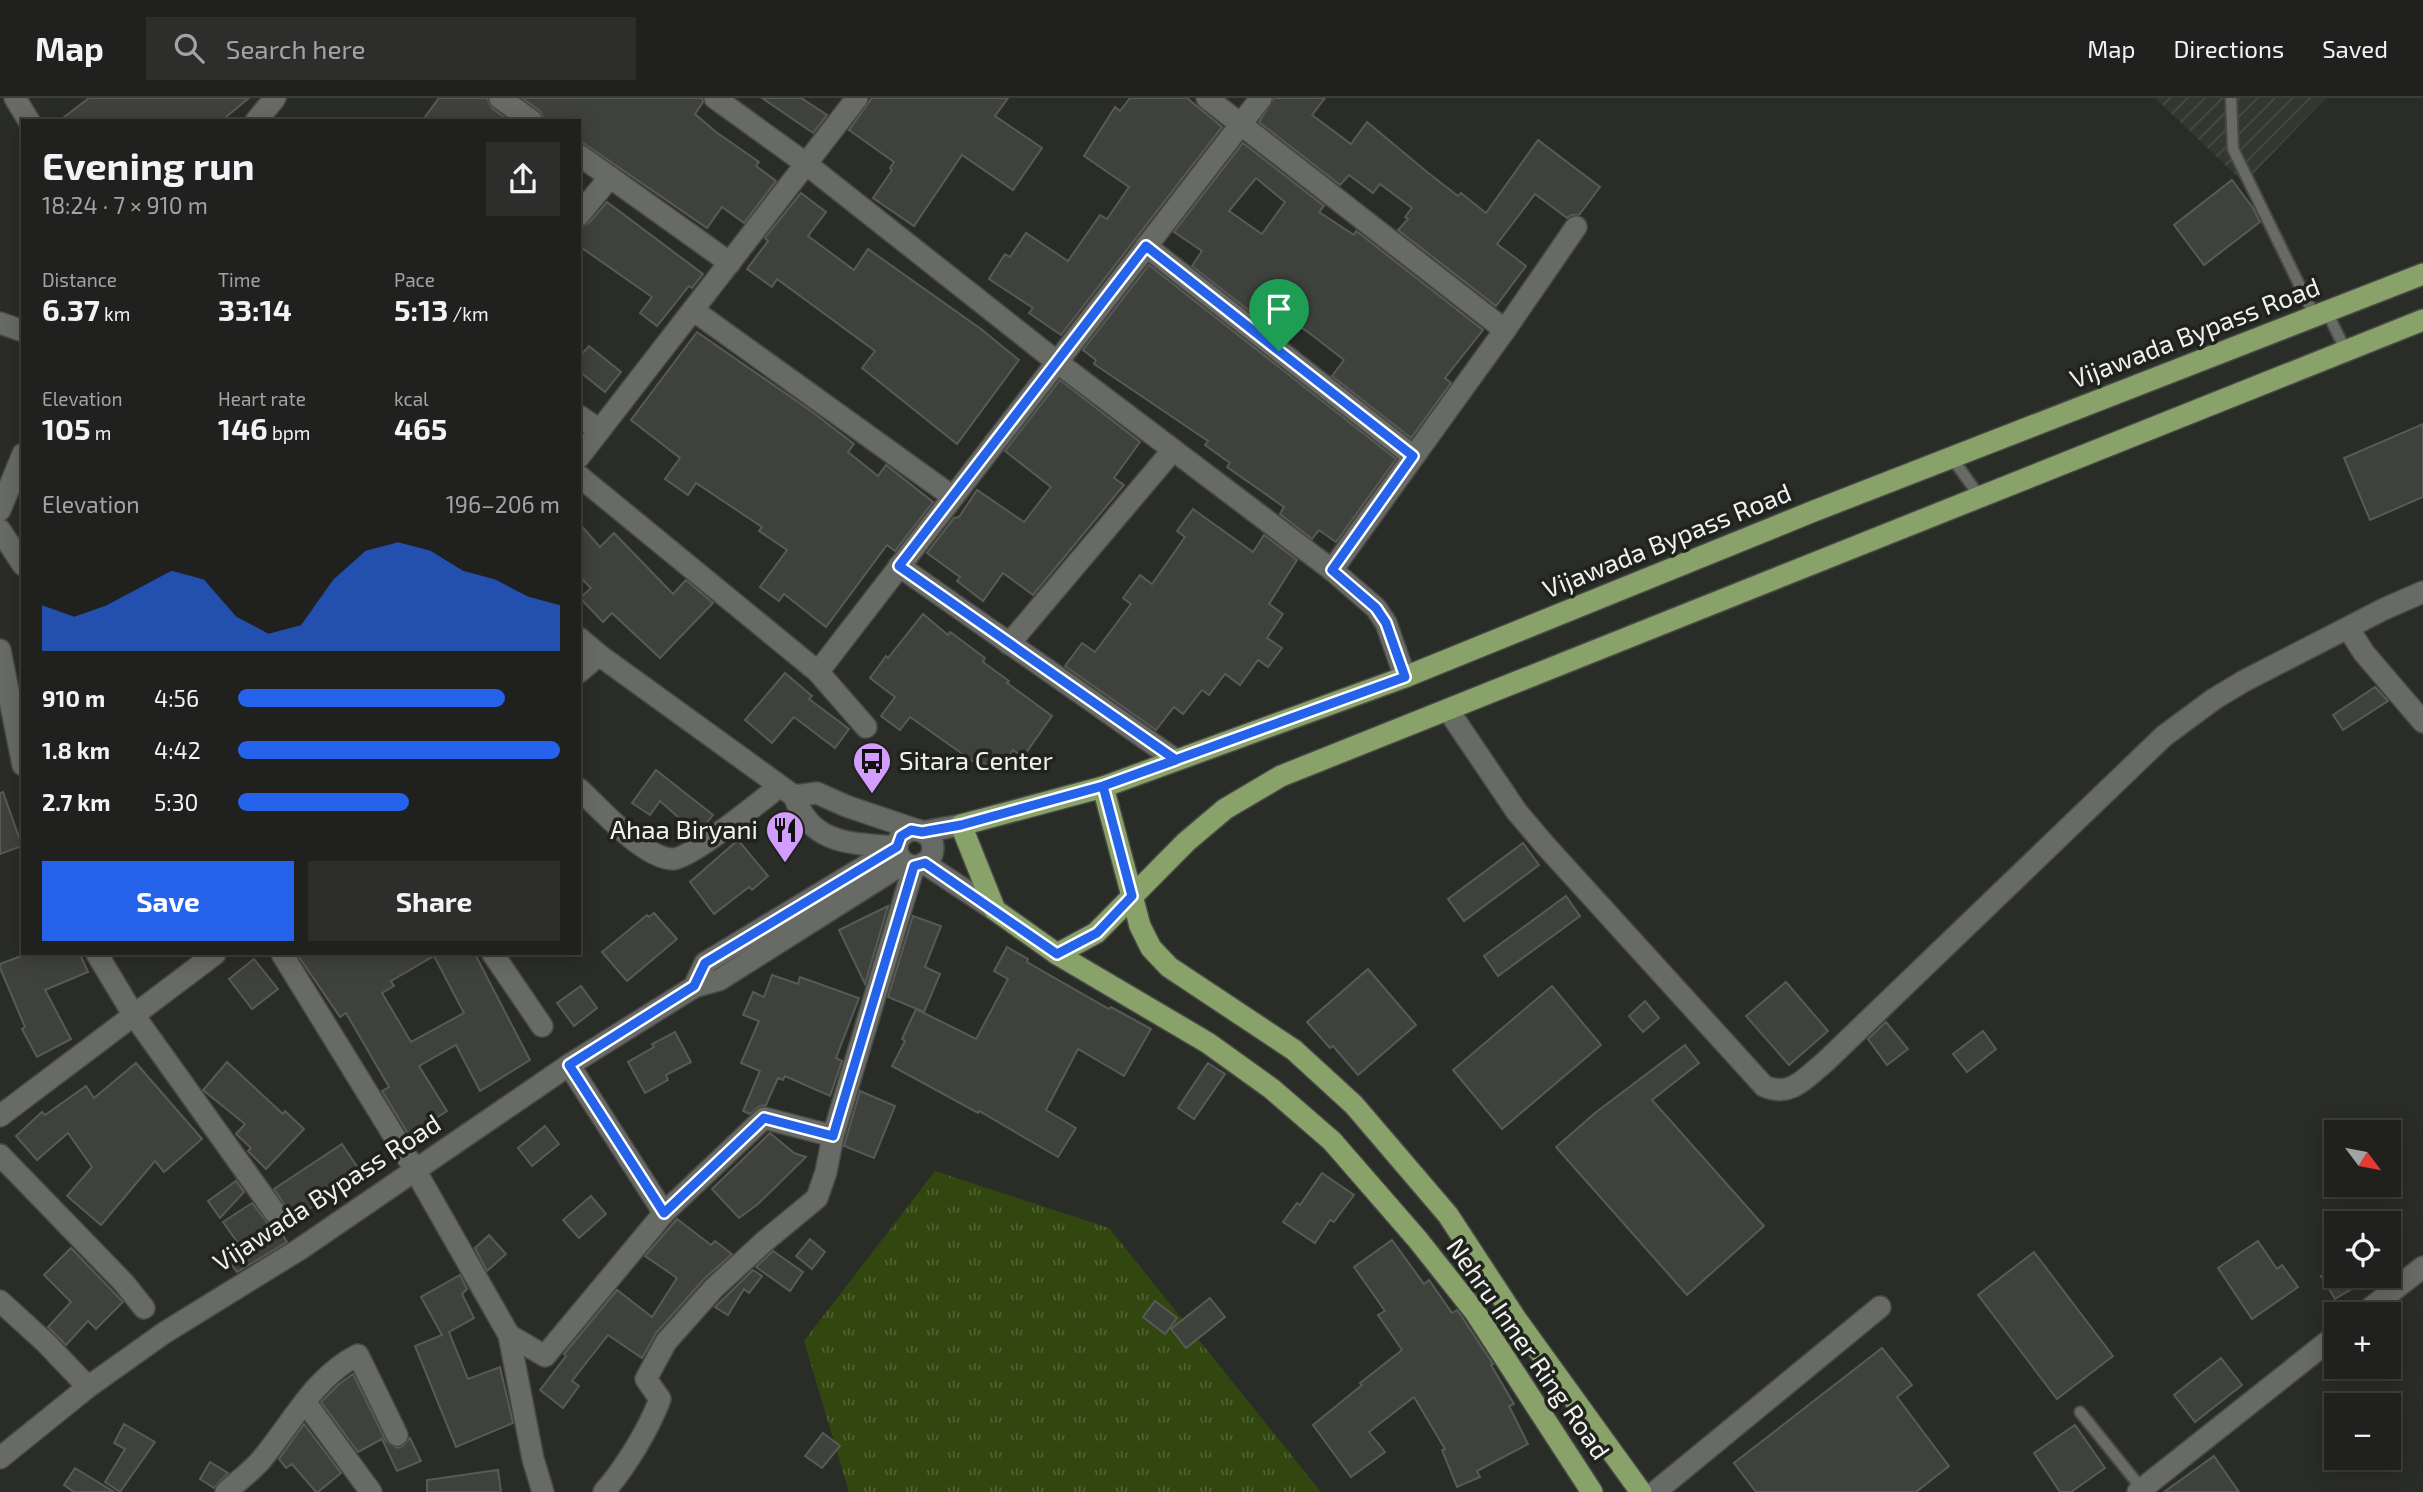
<!DOCTYPE html>
<html lang="en">
<head>
<meta charset="utf-8">
<style>
  body { margin:0; font-family:"Exo 2",sans-serif; background:#2d2e2b; color:#f1f3f6; height:100vh; display:flex; flex-direction:column; font-size:26px; white-space:nowrap }
  * { box-sizing:border-box; margin:0 }
  p { font-size:23px; color:#a2a3a4 }
  .icon { flex:none; width:38px; height:38px; fill:none; stroke:currentColor; stroke-width:2; stroke-linecap:round; stroke-linejoin:round }
  .map { position:relative; flex:1; overflow:hidden }
  .details { position:absolute; left:21px; top:21px; width:560px; height:836px; display:flex; flex-direction:column; background:#20211e; border-radius:0px; box-shadow:0 4px 18px #0003,0 0 0 2px #3d3e3c }
  .details>* { flex:none }
  .needle { width:46px; rotate:122deg }
  .tools { position:absolute; left:2324px; top:1022px; display:grid; gap:14px }
  .tools a { display:grid; place-items:center; width:77px; height:77px; border-radius:0px; background:#20211e; box-shadow:0 4px 18px #0003,0 0 0 2px #3d3e3c; font-size:35px }
  .pin { position:absolute; display:grid; place-items:center; width:60px; height:60px; color:#fff; margin:-72px -30px; border-radius:50% 50% 50% 0; rotate:-45deg; box-shadow:0 0 7px #0007 }
  .pin .icon { rotate:45deg }
  .round { display:grid; place-items:center; flex:none; width:74px; height:74px; border-radius:0px; background:#2d2e2b }
  .headline { display:flex; align-items:center; justify-content:space-between; height:119px; padding:0 21px }
  h1 { font-size:38px; font-weight:700; line-height:52px }
  .metrics { display:grid; grid-template-columns:repeat(3,1fr); gap:10px; height:119px; padding:7px 21px }
  .metrics div { display:grid; align-content:center }
  .metrics b { font-size:30px; font-weight:700 }
  .metrics small { font-size:19px; font-weight:400 }
  .metrics p { font-size:19px }
  .chart { height:196px; padding:14px 21px }
  .chart p { display:flex; justify-content:space-between }
  .chart svg { width:100%; height:126px; margin-top:7px; fill:#2563eb; opacity:.7 }
  .cta { display:flex; gap:14px; margin-top:auto; padding:14px 21px }
  .cta a { flex:1; height:80px; border-radius:0px; background:#2563eb; color:#fff; font-size:28px; font-weight:700; line-height:80px; text-align:center }
  .cta a+a { background:#2d2e2b; color:#f1f3f6 }
  ul { padding:0 21px; list-style:none; font-size:23px }
  li { display:grid; grid-template-columns:112px 84px 1fr; align-items:center; height:52px }
  li i { height:18px; border-radius:9px; background:#2563eb }
  header { display:flex; align-items:center; gap:42px; box-sizing:border-box; height:98px; padding:0 35px; background:#20211e; border-bottom:2px solid #3d3e3c }
  header strong { font-size:33px }
  nav { display:flex; gap:38px; margin-inline-start:auto; font-size:24px }
  .search { width:490px; height:63px; background:#2d2e2b; display:flex; align-items:center; gap:18px; box-sizing:border-box; padding:0 24px; border-radius:0px; color:#a2a3a4; font-size:26px }
  .map>svg:first-child { display:block }
</style>
</head>
<body>
<header>
<strong>Map</strong>
<div class="search"><svg class="icon" aria-label="search" viewBox="0 0 24 24"><circle cx="10" cy="10" r="6"/><path d="M15 15l6 6"/></svg>Search here</div>
<nav><a>Map</a><a>Directions</a><a>Saved</a></nav>
</header>
<div class="map">
<svg width="2423" height="1394" viewBox="0 0 2423 1394">
  <defs>
    <pattern id="industrial-furrows" width="10" height="10" patternUnits="userSpaceOnUse" patternTransform="scale(1.75)"><rect width="10" height="10" fill="#33372e"/><path d="M-1 1l2-2M0 10L10 0M9 11l2-2" fill="none" stroke="#474b42"/></pattern>
    <pattern id="grass-tufts" width="24" height="20" patternUnits="userSpaceOnUse" patternTransform="scale(1.75)"><rect width="24" height="20" fill="#324710"/><path d="M3 7l-1-3M5 7V3M7 7l1-3M15 17l-1-3M17 17v-4M19 17l1-3" fill="none" stroke="#506233"/></pattern>
  </defs>
  <rect width="100%" height="100%" fill="#2a2c28"/>
  <polygon fill="url(#industrial-furrows)" points="2155,0 2326,0 2244,85"/>
  <polygon fill="url(#grass-tufts)" points="935,1073 1109,1130 1321,1394 849,1394 804,1243"/>
  <g fill="#3f413d" stroke="#585a55" stroke-width="2" fill-rule="evenodd">
    <polygon points="89,0 249,0 221,23 59,23"/>
    <polygon points="439,0 487,0 492,10 509,23 422,23"/>
    <polygon points="522,0 702,0 703,4 695,16 716,34 759,64 756,68 776,83 744,125 722,109 707,130 579,42 579,23 545,23 540,13"/>
    <polygon points="762,0 801,0 827,17 813,35"/>
    <polygon points="872,0 1008,0 995,18 1042,50 1013,92 962,57 914,128 873,100 892,72 890,70 894,64 849,32"/>
    <polygon points="1130,0 1187,0 1222,29 1061,237 1029,215 1033,210 989,181 1005,156 1010,159 1026,135 1068,163 1100,117 1107,121 1129,89 1084,58 1115,9 1120,13"/>
    <polygon points="1274,0 1325,0 1312,17 1351,46 1367,24 1427,74 1458,98 1461,95 1486,115 1538,42 1600,89 1579,117 1571,117 1567,120 1535,96 1497,146 1526,168 1496,208 1398,132 1408,121 1405,119 1412,110 1380,86 1373,95 1349,77 1340,87 1259,24"/>
    <path d="M1243 45 1324 108 1319 114 1354 137 1356 133 1364 139 1483 232 1445 280 1451 285 1411 340 1332 278 1344 262 1308 234 1270 210 1261 222 1192 168 1202 153 1174 134ZM1256 80 1285 104 1262 136 1229 113Z"/>
    <polygon points="2232,82 2253,110 2260,124 2204,167 2174,127"/>
    <polygon points="801,95 826,114 808,138 854,172 868,151 981,231 1019,262 957,346 862,270 875,253 777,181 772,189 747,171 768,143 765,140"/>
    <polygon points="607,104 703,176 692,190 689,188 657,228 640,215 652,199 579,148 579,130 589,125"/>
    <polygon points="1149,167 1396,361 1336,444 1319,432 1312,441 1280,416 1284,409 1227,369 1230,365 1205,347 1208,343 1094,266 1096,262 1083,252"/>
    <polygon points="697,234 811,313 854,346 848,354 878,378 886,367 933,404 895,453 887,447 826,529 784,496 779,503 760,489 787,452 759,433 762,429 696,385 688,397 665,381 680,360 631,322"/>
    <polygon points="589,248 621,274 605,294 579,273 579,259"/>
    <polygon points="1060,282 1140,344 1114,380 1124,387 1033,497 1003,475 983,503 957,483 960,479 927,455 954,420 959,419 977,392 1024,424 1051,389 1005,353"/>
    <polygon points="2423,326 2423,399 2370,422 2344,360"/>
    <polygon points="1193,411 1253,454 1264,437 1297,462 1269,506 1283,516 1267,540 1282,550 1268,569 1258,562 1240,587 1225,576 1209,597 1202,592 1183,616 1174,609 1156,632 1065,568 1082,545 1095,554 1131,506 1123,500 1140,477 1152,486 1185,439 1177,433"/>
    <polygon points="579,425 600,449 614,435 673,496 686,482 713,505 660,560 612,515 603,524 580,500 591,490 579,478"/>
    <polygon points="923,516 948,537 950,534 985,560 983,564 1009,583 1007,585 1052,618 1023,659 1013,652 996,675 984,665 981,669 910,619 900,632 881,618 895,599 870,580 886,558 888,560"/>
    <polygon points="785,575 812,598 809,601 849,631 835,650 794,619 772,645 745,622"/>
    <polygon points="2375,589 2388,603 2343,632 2333,617"/>
    <polygon points="656,672 713,717 701,732 696,735 660,703 650,717 632,705"/>
    <polygon points="3,694 22,748 0,756 0,695"/>
    <polygon points="738,742 768,778 752,792 749,789 714,816 690,784"/>
    <polygon points="1523,745 1539,767 1464,823 1448,801"/>
    <polygon points="1566,798 1580,818 1498,878 1484,858"/>
    <polygon points="888,808 865,886 839,832"/>
    <polygon points="654,815 677,841 627,883 602,854 647,817 649,819"/>
    <polygon points="913,818 941,828 925,869 940,876 924,914 888,899"/>
    <polygon points="1007,849 1028,861 1027,864 1109,911 1111,909 1151,931 1124,978 1078,951 1046,1012 1076,1030 1058,1059 979,1013 978,1015 892,968 905,943 902,941 916,911 976,941 1008,881 994,873"/>
    <polygon points="26,856 80,856 88,874 45,892 71,941 37,959 22,931 25,929 0,870 0,866"/>
    <path d="M297 856H475L530 962 480 993 456 947 419 968 447 1013 409 1037 382 993 389 989 346 915 340 919ZM434 858 464 915 411 944 382 895 394 888 391 883Z"/>
    <polygon points="254,861 278,891 252,911 229,881"/>
    <polygon points="1368,871 1416,927 1358,977 1333,948 1330,950 1307,924"/>
    <polygon points="772,877 798,886 800,879 859,900 836,960 842,963 830,998 785,978 783,982 778,980 766,1007 760,1008 750,1016 743,1013 760,973 741,965 759,923 743,917 753,894 764,899"/>
    <polygon points="1786,884 1828,933 1789,967 1746,918"/>
    <polygon points="581,888 597,910 574,928 557,905"/>
    <polygon points="1552,888 1601,947 1502,1031 1453,972"/>
    <polygon points="1645,903 1659,920 1643,934 1629,918"/>
    <polygon points="1886,924 1908,951 1887,967 1868,941"/>
    <polygon points="1983,933 1996,951 1967,974 1953,956"/>
    <polygon points="675,934 691,964 666,977 668,982 645,995 628,964 654,949 652,946"/>
    <polygon points="1685,947 1699,965 1652,1002 1764,1128 1687,1197 1556,1049 1595,1015"/>
    <polygon points="227,964 283,1016 285,1013 304,1031 266,1071 248,1053 251,1050 236,1036 245,1026 203,992"/>
    <polygon points="136,965 202,1041 164,1074 155,1063 101,1127 67,1098 92,1069 68,1035 37,1062 16,1038 42,1014 45,1017 86,988 94,1000"/>
    <polygon points="1208,965 1225,976 1194,1021 1178,1010"/>
    <polygon points="860,993 895,1008 874,1060 844,1048"/>
    <polygon points="545,1028 559,1046 532,1068 518,1050"/>
    <polygon points="770,1035 794,1055 806,1059 758,1106 739,1120 712,1091"/>
    <polygon points="342,1046 362,1076 279,1131 287,1144 237,1174 226,1159 240,1148 223,1124 252,1105 270,1128 277,1129 283,1127 288,1122 289,1114 274,1091"/>
    <polygon points="1322,1075 1354,1097 1334,1124 1330,1122 1315,1145 1283,1124 1297,1105 1300,1107"/>
    <polygon points="236,1083 244,1094 220,1120 208,1103"/>
    <polygon points="591,1098 606,1116 579,1140 563,1122"/>
    <polygon points="677,1121 711,1147 715,1143 732,1156 704,1181 656,1235 642,1260 608,1237 572,1283 579,1288 563,1310 540,1292 566,1258 564,1256 617,1192 652,1219 677,1180 645,1158"/>
    <polygon points="489,1137 506,1156 487,1173 475,1150"/>
    <polygon points="810,1141 825,1154 812,1171 796,1158"/>
    <polygon points="1392,1142 1424,1186 1429,1182 1452,1215 1457,1212 1464,1222 1493,1266 1491,1267 1514,1306 1509,1308 1528,1346 1477,1373 1480,1379 1457,1389 1442,1352 1445,1351 1414,1299 1369,1334 1385,1354 1351,1379 1313,1327 1362,1287 1360,1285 1402,1252 1378,1217 1385,1213 1354,1169"/>
    <polygon points="2258,1143 2277,1171 2282,1167 2298,1189 2252,1221 2218,1170"/>
    <polygon points="71,1150 123,1204 96,1231 88,1223 66,1247 48,1229 71,1204 44,1177"/>
    <polygon points="773,1153 803,1174 790,1193 756,1169"/>
    <polygon points="2034,1154 2113,1258 2057,1301 1978,1197"/>
    <polygon points="753,1172 762,1178 749,1195 744,1191 728,1217 715,1209"/>
    <polygon points="460,1177 467,1191 462,1196 474,1220 449,1234 468,1281 500,1269 513,1325 456,1349 415,1248 442,1237 421,1199"/>
    <polygon points="2321,1178 2374,1178 2335,1201"/>
    <polygon points="1210,1200 1225,1219 1186,1250 1171,1231"/>
    <polygon points="1155,1203 1177,1220 1165,1236 1143,1219"/>
    <polygon points="1882,1250 1912,1287 1897,1299 1949,1368 1916,1394 1756,1394 1734,1365"/>
    <polygon points="2221,1260 2242,1287 2195,1324 2174,1297"/>
    <polygon points="353,1276 386,1343 397,1350 403,1348 410,1340 421,1363 397,1373 382,1341 358,1354 321,1304 338,1287"/>
    <polygon points="124,1326 155,1344 120,1394 105,1384 125,1351 114,1345"/>
    <polygon points="304,1326 341,1375 318,1394 316,1394 292,1366 286,1370 279,1361"/>
    <polygon points="2075,1327 2105,1370 2071,1394 2060,1394 2034,1355"/>
    <polygon points="823,1335 840,1348 822,1370 805,1358"/>
    <polygon points="2214,1358 2239,1394 2164,1394"/>
    <polygon points="210,1364 228,1375 214,1390 200,1381"/>
    <polygon points="75,1370 114,1394 74,1394 64,1387"/>
    <polygon points="498,1372 501,1394 427,1394 427,1382"/>
  </g>
  <g fill="none" stroke-linecap="round" stroke-linejoin="round">
    <defs>
      <g id="lane">
        <polyline points="2231,0 2233,51 2315,219"/>
        <polyline points="2327,214 2346,253"/>
        <polyline points="1952,360 1980,399"/>
        <polyline points="2080,1314 2142,1391"/>
      </g>
      <g id="street">
        <polyline points="500,0 532,23"/>
        <polyline points="715,0 805,65 1057,264 1332,472"/>
        <polyline points="1207,0 1505,232 1576,129"/>
        <polyline points="256,23 275,0"/>
        <polyline points="579,57 730,165"/>
        <polyline points="579,117 610,79"/>
        <polyline points="1146,148 1413,358"/>
        <polyline points="693,212 953,399"/>
        <polyline points="0,225 23,233"/>
        <polyline points="579,318 600,332"/>
        <polyline points="579,359 857,0"/>
        <polyline points="579,378 818,574 866,629"/>
        <polyline points="0,412 23,356"/>
        <polyline points="0,432 23,467"/>
        <polyline points="899,468 1176,662"/>
        <polyline points="2348,530 2364,555 2423,624"/>
        <polyline points="1009,546 1173,352"/>
        <polyline points="0,552 23,667"/>
        <polyline points="579,574 599,557"/>
        <polyline points="818,574 1261,0"/>
        <polyline points="1405,579 1386,525 1376,510 1332,472 1505,232"/>
        <path d="M1448 612 1517 714 1545 747 1764 988C1791 1000 1805 980 1825 964L2164 638 2214 601 2244 583 2384 511 2423 494"/>
        <path d="M579 691C600 710 644 761 673 761 692 760 760 703 779 689"/>
        <polyline points="97,856 133,916 276,1116"/>
        <polyline points="282,856 415,1072 509,1237 545,1258 664,1115 764,1020 833,1038 914,768"/>
        <polyline points="493,856 542,928"/>
        <polyline points="569,967 664,1115"/>
        <polyline points="0,1018 215,856"/>
        <polyline points="0,1057 124,1185 144,1210"/>
        <polyline points="0,1203 45,1244 88,1289"/>
        <polyline points="2363,1216 2423,1169"/>
        <polyline points="509,1237 533,1361 543,1394"/>
        <polyline points="305,1304 371,1394"/>
        <path d="M226 1394C238 1383 252 1373 262 1361 292 1325 315 1278 358 1257L397 1337"/>
        <path d="M604 1394C625 1370 649 1331 660 1301L646 1281 666 1244 714 1190 765 1143 817 1100 826 1074 833 1038"/>
        <polyline points="1655,1394 1880,1209"/>
        <polyline points="2138,1394 2336,1237"/>
      </g>
      <g id="secondary">
        <polyline points="15,0 29,23"/>
        <path d="M579 540 599 557 794 698C812 748 852 745 897 749"/>
        <polyline points="794,698 817,695 846,708 917,732"/>
        <circle cx="915" cy="750" r="18"/>
        <polyline points="922,734 961,727"/>
        <polyline points="924,765 995,812"/>
        <polyline points="694,889 705,865 897,749"/>
        <polyline points="0,1360 88,1289 164,1235 300,1151 569,967 694,889 719,882 904,765"/>
      </g>
      <g id="primary">
        <polyline points="1103,689 1140,828 1151,850 1169,869 1294,952 1354,1007 1448,1117 1516,1221 1641,1394"/>
        <polyline points="1057,856 1096,835 1186,744 1225,711 1281,678 2423,222"/>
        <polyline points="1592,1394 1475,1214 1418,1142 1332,1043 1272,991 1208,945 1057,856 995,812 961,727 1103,689 1405,579 1814,413 2423,176"/>
      </g>
    </defs>
    <use href="#lane" stroke="#484946" stroke-width="14"/>
    <use href="#street" stroke="#484946" stroke-width="24"/>
    <use href="#secondary" stroke="#484946" stroke-width="24"/>
    <use href="#primary" stroke="#484946" stroke-width="24"/>
    <use href="#lane" stroke="#686a66" stroke-width="10"/>
    <use href="#street" stroke="#686a66" stroke-width="21"/>
    <use href="#secondary" stroke="#686a66" stroke-width="21"/>
    <use href="#primary" stroke="#89a26a" stroke-width="21"/>
  </g>
  <g fill="none" stroke-linecap="round" stroke-linejoin="round">
    <defs>
      <polyline id="route" points="1279,253 1413,358 1332,472 1376,510 1386,525 1405,579 1103,688 961,727 922,734 911,732 901,738 897,749 705,865 694,888 569,967 664,1115 764,1020 833,1038 914,768 925,765 1057,856 1097,835 1132,798 1103,688 1176,662 899,468 1146,148 1279,253"/>
    </defs>
    <use href="#route" stroke="#fff" stroke-width="14"/>
    <use href="#route" stroke="#2563eb" stroke-width="9"/>
  </g>
  <defs>
    <symbol id="bus-pin" viewBox="-11 -11 22 30"><path d="M0 17L-7.5 6A9.5 9.5 0 1 1 7.5 6Z" fill="#d29dfd" stroke="#20221e"/><path d="M-5-6H5V4H4V6H2V4H-2V6H-4V4H-5ZM-3.5-4V0h7V-4ZM-3.5 1.2v1.5H-2V1.2ZM2 1.2v1.5H3.5V1.2Z" fill="#111"/></symbol>
    <symbol id="restaurant-pin" viewBox="-11 -11 22 30"><path d="M0 17L-7.5 6A9.5 9.5 0 1 1 7.5 6Z" fill="#d29dfd" stroke="#20221e"/><path d="M-5-6h1v4h1v-4h1v4h1v-4h1v5L-1.5 .5V6h-2V.5L-5-1ZM5-6V6H3V1.5H1.5Q1.5-4 5-6Z" fill="#111"/></symbol>
  </defs>
  <g fill-rule="evenodd">
    <use href="#bus-pin" x="850" y="641" width="44" height="60"/>
    <use href="#restaurant-pin" x="763" y="710" width="44" height="60"/>
  </g>
  <g text-anchor="middle" stroke-width="7" stroke-linejoin="round" paint-order="stroke">
    <g font-size="26" fill="#f1f2ef" stroke="#20221e">
      <text transform="translate(2195 235) rotate(-21)" y="9">Vijawada Bypass Road</text>
      <text transform="translate(1667 443) rotate(-22)" y="9">Vijawada Bypass Road</text>
      <text transform="translate(327 1095) rotate(-33)" y="9">Vijawada Bypass Road</text>
      <text transform="translate(1528 1251) rotate(55)" y="9">Nehru Inner Ring Road</text>
    </g>
    <g font-size="26" fill="#f1f2ef" stroke="#20221e" text-anchor="start">
      <text x="899" y="672">Sitara Center</text>
      <text x="758" y="741" text-anchor="end">Ahaa Biryani</text>
    </g>
  </g>
</svg>
<div class="tools">
<a><svg class="needle" viewBox="-14 -14 28 28"><path d="M0-13l5 13h-10z" fill="#e53935"/><path d="M0 13l5-13h-10z" fill="#a2a3a4"/></svg></a>
<a><svg class="icon" aria-label="locate" viewBox="0 0 24 24"><circle cx="12" cy="12" r="6"/><path d="M12 2v4M12 18v4M2 12h4M18 12h4"/></svg></a>
<a>+</a>
<a>−</a>
</div>
<div class="pin" style="left:1279px;top:253px;background:#1e9e55"><svg class="icon" aria-label="arrive" viewBox="0 0 24 24"><path d="M6 21V4h12l-3 4 3 4H6"/></svg></div>
<section class="details">
<div class="headline"><div><h1>Evening run</h1><p>18:24 · 7 × 910 m</p></div><a class="round"><svg class="icon" aria-label="share" viewBox="0 0 24 24"><path d="M12 15V3M7 8l5-5 5 5M5 13v7h14v-7"/></svg></a></div>
<div class="metrics">
<div><p>Distance</p><b>6.37<small> km</small></b></div>
<div><p>Time</p><b>33:14</b></div>
<div><p>Pace</p><b>5:13<small> /km</small></b></div>
</div>
<div class="metrics">
<div><p>Elevation</p><b>105<small> m</small></b></div>
<div><p>Heart rate</p><b>146<small> bpm</small></b></div>
<div><p>kcal</p><b>465</b></div>
</div>
<div class="chart"><p><span>Elevation</span>196–206 m</p>
<svg viewBox="0 0 160 44" preserveAspectRatio="none"><path d="M0 44V28L10 32L20 28L30 22L40 16L50 19L60 32L70 38L80 35L90 19L100 9L110 6L120 9L130 16L140 19L150 25L160 28V44z"/></svg>
</div>
<ul>
<li><b>910 m</b>4:56<i style="width:83%"></i></li>
<li><b>1.8 km</b>4:42<i style="width:100%"></i></li>
<li><b>2.7 km</b>5:30<i style="width:53%"></i></li>
</ul>
<div class="cta"><a>Save</a><a>Share</a></div>
</section>
</div>
</body>
</html>
